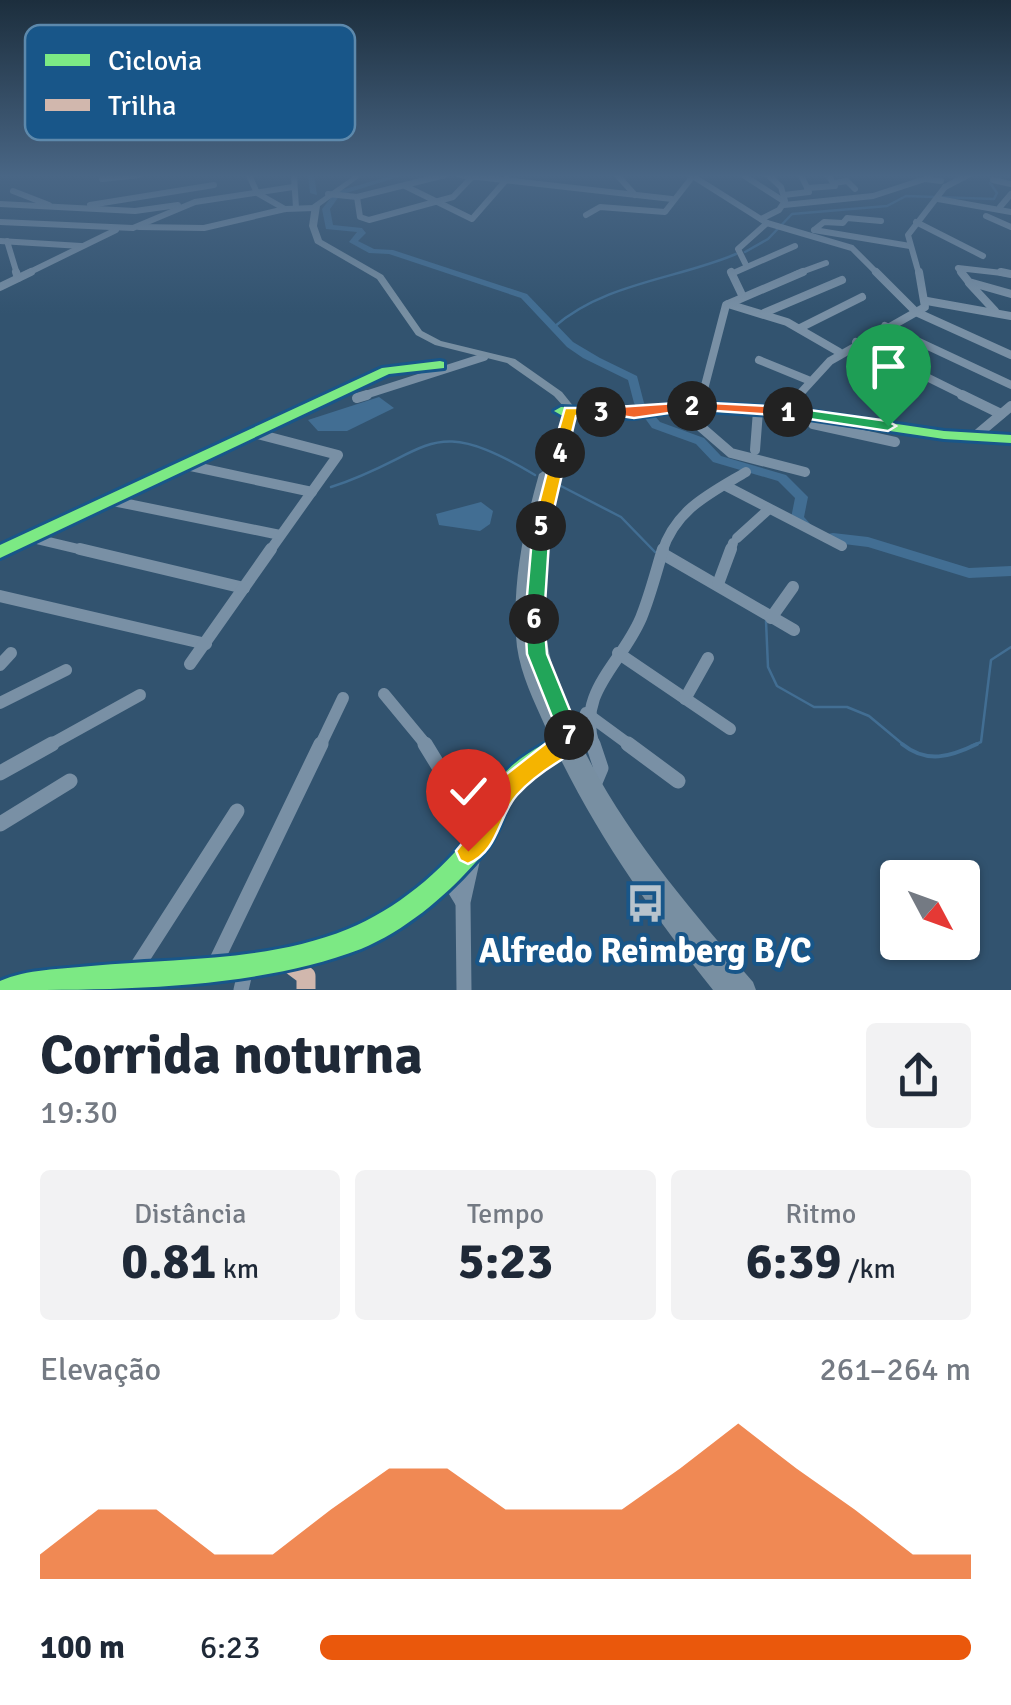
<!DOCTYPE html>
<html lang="pt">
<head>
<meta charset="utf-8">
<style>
  body { margin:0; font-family:Signika,sans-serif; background:#f2f2f3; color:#1f2937; height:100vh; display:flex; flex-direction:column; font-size:38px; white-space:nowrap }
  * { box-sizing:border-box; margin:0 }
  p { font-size:32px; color:#747a83 }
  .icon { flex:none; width:55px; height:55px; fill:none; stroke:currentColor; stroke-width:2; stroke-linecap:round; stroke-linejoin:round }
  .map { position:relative; height:990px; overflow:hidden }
  .drawer { display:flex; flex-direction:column; background:#fff; flex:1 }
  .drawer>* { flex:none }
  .needle { width:65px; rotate:131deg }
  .tools { position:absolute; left:880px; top:860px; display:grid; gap:20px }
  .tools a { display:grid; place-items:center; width:100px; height:100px; border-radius:10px; background:#fff; box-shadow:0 2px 8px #0004; font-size:50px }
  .pin { position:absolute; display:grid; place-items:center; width:85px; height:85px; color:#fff; margin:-102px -42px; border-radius:50% 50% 50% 0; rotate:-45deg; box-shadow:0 0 10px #0007 }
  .pin .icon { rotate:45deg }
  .km { position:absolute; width:50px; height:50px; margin:-25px; border-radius:50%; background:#222; color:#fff; font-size:28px; line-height:50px; text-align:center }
  .round { display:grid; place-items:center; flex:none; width:105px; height:105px; border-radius:10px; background:#f2f2f3 }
  .summary { display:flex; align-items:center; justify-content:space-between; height:170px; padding:0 40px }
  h1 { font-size:55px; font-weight:700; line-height:75px }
  .metrics { display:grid; grid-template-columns:repeat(3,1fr); gap:15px; height:170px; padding:10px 40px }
  .metrics div { display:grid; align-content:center; border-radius:10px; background:#f2f2f3; text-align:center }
  .metrics b { font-size:50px; font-weight:700 }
  .metrics small { font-size:28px; font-weight:400 }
  .metrics p { font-size:28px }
  .chart { height:280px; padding:20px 40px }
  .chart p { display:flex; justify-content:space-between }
  .chart svg { width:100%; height:180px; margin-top:10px; fill:#ea580c; opacity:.7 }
  ul { padding:0 40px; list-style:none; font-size:32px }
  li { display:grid; grid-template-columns:160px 120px 1fr; align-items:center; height:75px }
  li i { height:25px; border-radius:12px; background:#ea580c }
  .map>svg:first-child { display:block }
</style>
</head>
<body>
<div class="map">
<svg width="1011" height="990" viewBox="0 0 1011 990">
  <rect width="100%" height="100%" fill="#32536f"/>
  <g fill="#426e93">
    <polygon points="379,397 394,408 347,431 318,431 308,420"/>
    <polygon points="481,502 493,511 490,524 480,531 439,525 436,514"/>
  </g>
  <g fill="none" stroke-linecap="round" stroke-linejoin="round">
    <g stroke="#426e93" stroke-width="2.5">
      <polyline points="745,252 768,239 792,214 887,206 906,196 994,199 997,193 990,183"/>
      <path d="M554 327C604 283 677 279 736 254"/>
      <polyline points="559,485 621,517 655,552"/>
      <path d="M331 487C433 454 426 410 535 475"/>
      <polyline points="766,621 768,667 777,686 814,707 847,707 869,716 905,746"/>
      <polyline points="971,746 981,742 991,660 1011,647"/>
    </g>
    <path stroke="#426e93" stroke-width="4" d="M902 744C927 764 950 757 977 744"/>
    <g fill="#426e93" fill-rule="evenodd">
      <polygon points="308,175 314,175 317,195 310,193"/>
      <polygon points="394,175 405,175 340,195 330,209 333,225 362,228 366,233 358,241 374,249 393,250 527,294 573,342 600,358 637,376 644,403 660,422 704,438 721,456 786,475 808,497 804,517 812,526 810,529 800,529 791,518 795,498 778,481 713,462 696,444 652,428 634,403 628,380 583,358 567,347 521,298 389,254 369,253 349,242 357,232 326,229 322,209 334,194 338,194 338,191"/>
      <polygon points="833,533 868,537 969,568 1011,566 1011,576 969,578 868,547 828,542 826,538 828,534"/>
    </g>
    <g stroke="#7990a5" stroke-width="6">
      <polyline points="249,175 257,193 285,209"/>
      <polyline points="294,175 296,208"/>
      <polyline points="460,175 672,199"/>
      <polyline points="617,175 635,195"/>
      <polyline points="691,175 767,223 852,248 878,274"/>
      <polyline points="743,175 785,202"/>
      <polyline points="102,179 139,175"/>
      <polyline points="993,180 1011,184"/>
      <polyline points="834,183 847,181 855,189"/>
      <polyline points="405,186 472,219 507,179"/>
      <polyline points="945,187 968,175"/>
      <polyline points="807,188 835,186 828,175"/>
      <polyline points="13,191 49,205"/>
      <polyline points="328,194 357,197 445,175"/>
      <polyline points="784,195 809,192 801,175"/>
      <polyline points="357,197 360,217 369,220 453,197 474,175"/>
      <polyline points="938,199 1011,212"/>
      <polyline points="0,204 135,211 178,205"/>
      <polyline points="90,205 214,185"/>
      <polyline points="784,205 873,196 925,179 941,181"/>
      <polyline points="1000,207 1011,194"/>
      <polyline points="586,215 600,207 665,212 693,176"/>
      <polyline points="986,216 1011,227"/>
      <polyline points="761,219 779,210 785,201 781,187 768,175"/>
      <polyline points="0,222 133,228 195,202 293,187"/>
      <polyline points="916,222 983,256"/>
      <polyline points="139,227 204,228 285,209 314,208"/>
      <polyline points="814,230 910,246"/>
      <polyline points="814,230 824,222 843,223 847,218 881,221"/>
      <polyline points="0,241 81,246"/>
      <polyline points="7,241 17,274"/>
      <polyline points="746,265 738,249 767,223"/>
      <polyline points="26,274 116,230"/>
      <polyline points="731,274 795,246"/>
      <polyline points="796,274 826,263"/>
      <polyline points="919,274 908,235 945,187"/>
      <polyline points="963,274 958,268 1011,274"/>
    </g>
    <g stroke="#7990a5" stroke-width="8">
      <polyline points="16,272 18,278"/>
      <polyline points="731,272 742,295"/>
      <polyline points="876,272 916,312 1011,355"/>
      <polyline points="961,272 969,282 1011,294"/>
      <polyline points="1001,272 1011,274"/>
      <polyline points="969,283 995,311"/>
      <polyline points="0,287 31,272"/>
      <polyline points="927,301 1011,316"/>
      <polyline points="728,304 787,322 839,352"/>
      <polyline points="764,313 842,280"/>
      <polyline points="885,326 1011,385"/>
      <polyline points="800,328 862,297"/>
      <polyline points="856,342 967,397"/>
      <polyline points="759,360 808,380"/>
      <polyline points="872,388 903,365"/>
      <polyline points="330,397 386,371 440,365"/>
      <polyline points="359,397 484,357"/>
      <polyline points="702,397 726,305 803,272"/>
      <polyline points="797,397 830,361 925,307 919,272"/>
    </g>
    <g stroke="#7990a5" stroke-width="10">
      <polyline points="962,395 1001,414"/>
      <polyline points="357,398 367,395"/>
      <polyline points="700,407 703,395"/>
      <polyline points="561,411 634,414 685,406 789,412 944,435 1011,439"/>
      <polyline points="789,412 799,395"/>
      <polyline points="807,413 813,424 895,442"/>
      <polyline points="694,421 731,453 805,472"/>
      <polyline points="254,433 338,455 269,552"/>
      <polyline points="973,438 1011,406"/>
      <polyline points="755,450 758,411"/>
      <polyline points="186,465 312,492"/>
      <polyline points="726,486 842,546"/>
      <polyline points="113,501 280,535"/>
      <polyline points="32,538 91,552"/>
      <polyline points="737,538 769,509"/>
      <polyline points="0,552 335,395"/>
      <path d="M662 552C676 509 709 494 746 472"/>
      <polyline points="730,552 733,543"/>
    </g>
    <g stroke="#7990a5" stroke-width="12">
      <polyline points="80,549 244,588"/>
      <polyline points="0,552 6,549"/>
      <polyline points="663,554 794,630"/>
      <polyline points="718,584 731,549"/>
      <polyline points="0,596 206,644"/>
      <polyline points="771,618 793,587"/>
      <polyline points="618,653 730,729"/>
      <polyline points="190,664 271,549"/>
      <polyline points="0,665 11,653"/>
      <polyline points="384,694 427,746"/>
      <polyline points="685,699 708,658"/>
      <polyline points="0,703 66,670"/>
      <polyline points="586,713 631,746"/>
      <polyline points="48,746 140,695"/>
      <polyline points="320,746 343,698"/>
      <polyline points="562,746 567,743"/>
      <path d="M594 746C576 692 621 665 641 618 650 596 656 572 663 549"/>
    </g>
    <g stroke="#7990a5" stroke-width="15">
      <polyline points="425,744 458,798 477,841"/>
      <polyline points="593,744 601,768 593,787"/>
      <polyline points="628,744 678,781"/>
      <polyline points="0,773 52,744"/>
      <polyline points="0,824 70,781"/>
      <polyline points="445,873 462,901"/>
      <polyline points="212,970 321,744"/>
      <polyline points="131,976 237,811"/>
      <polyline points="8,990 200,972 329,952 371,932 419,898 484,834 507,788 566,744"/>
      <polyline points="241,990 247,964"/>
      <polyline points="464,990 463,902 475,848"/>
    </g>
    <path fill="#788fa2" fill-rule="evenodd" d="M355 175H363L320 206 317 226 322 240 383 275 422 331 441 341 515 359 562 392 574 407C575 438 562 466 554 496 546 525 542 557 542 586 542 739 659 873 753 982L756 990H713C648 908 588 823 545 726 534 701 521 675 517 647 511 589 523 530 539 474L545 470 550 472 562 430 564 407 554 396 507 363 435 345 416 335 377 279 315 243 309 226 312 205Z"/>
    <polyline stroke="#d1b7ad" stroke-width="19" stroke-dasharray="38 19" stroke-linecap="butt" points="286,961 306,976 306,990"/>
    <defs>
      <g id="cycleway">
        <polygon points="440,361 444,362 444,368 389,374 0,558 0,545 382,368"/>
        <polygon points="685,402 789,408 944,431 1011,435 1011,443 944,439 789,416 685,410 634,418 561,415 554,411 561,407 634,410"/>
        <path d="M572 731 579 734 582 741C577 753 557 759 546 766 533 775 522 785 513 797 505 808 503 821 497 832 492 843 484 854 475 863 444 898 404 931 361 949 254 990 115 990 0 990V981C27 969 61 969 91 966 176 958 267 962 348 929 395 910 443 871 473 830 482 818 485 803 493 789 508 761 543 743 572 731Z"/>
      </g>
    </defs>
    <use href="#cycleway" stroke="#185689" stroke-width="6"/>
    <use href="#cycleway" fill="#7ce984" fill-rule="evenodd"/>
  </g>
  <linearGradient id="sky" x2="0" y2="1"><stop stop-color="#1c2e3d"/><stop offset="0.56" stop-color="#496685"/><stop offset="1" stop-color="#496685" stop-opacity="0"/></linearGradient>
  <rect width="1011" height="314" fill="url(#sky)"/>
  <polygon fill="#22a559" stroke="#fff" stroke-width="2.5" points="788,407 888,421 896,426 888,431 783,415"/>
  <polygon fill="#f0652b" stroke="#fff" stroke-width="2.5" points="692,402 788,407 795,412 788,416 687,409"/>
  <polygon fill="#f0652b" stroke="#fff" stroke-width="2.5" points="692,402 697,409 634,418 594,412 601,408"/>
  <polygon fill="#f5b400" stroke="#fff" stroke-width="2.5" points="565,408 601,408 608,412 601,417 576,416 567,453 560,458 552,453"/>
  <polygon fill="#f5b400" stroke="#fff" stroke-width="2.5" points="560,448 567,453 550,526 541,532 533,526 552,453"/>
  <polygon fill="#22a559" stroke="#fff" stroke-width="2.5" points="541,519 550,526 544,619 534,627 525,619 533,526"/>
  <polygon fill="#22a559" stroke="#fff" stroke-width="2.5" points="534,611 544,619 547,654 580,735 569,745 562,742 527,654 525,619"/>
  <path fill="#f5b400" stroke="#fff" stroke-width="2.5" d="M569 725 580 734V749C558 761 534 776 517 795 498 816 499 851 468 864L460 860 456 851 476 826 499 780Z"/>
  <defs>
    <symbol id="bus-bare" viewBox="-9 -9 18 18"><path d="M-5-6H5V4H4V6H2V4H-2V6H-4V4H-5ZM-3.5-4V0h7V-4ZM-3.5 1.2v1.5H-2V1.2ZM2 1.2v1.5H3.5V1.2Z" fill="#b7c3cd" stroke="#185689" stroke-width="2.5" paint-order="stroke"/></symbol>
  </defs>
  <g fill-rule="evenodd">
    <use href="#bus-bare" x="618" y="876" width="55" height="55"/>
  </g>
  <g text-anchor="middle" stroke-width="8" stroke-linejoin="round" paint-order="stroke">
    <g font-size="35" font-weight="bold" fill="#fff" stroke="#185689">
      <text x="645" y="962">Alfredo Reimberg B/C</text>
    </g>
  </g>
  <rect x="25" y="25" width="330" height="115" rx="15" fill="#185689" stroke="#5d89ac" stroke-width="2.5"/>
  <rect x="45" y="54" width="45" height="12" fill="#7ce984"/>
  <rect x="45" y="99" width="45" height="12" fill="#d1b7ad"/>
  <g font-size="28" fill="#fff">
    <text x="108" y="70">Ciclovia</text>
    <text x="108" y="115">Trilha</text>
  </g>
</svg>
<div class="tools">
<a><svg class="needle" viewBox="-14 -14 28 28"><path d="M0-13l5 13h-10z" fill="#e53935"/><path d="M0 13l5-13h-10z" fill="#747a83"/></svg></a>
</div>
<div class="pin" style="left:888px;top:426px;background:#1e9e55"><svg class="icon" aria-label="arrive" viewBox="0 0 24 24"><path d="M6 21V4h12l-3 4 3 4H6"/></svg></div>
<div class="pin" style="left:468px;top:851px;background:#d93025"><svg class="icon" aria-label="check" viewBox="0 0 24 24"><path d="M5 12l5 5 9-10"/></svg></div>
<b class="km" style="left:788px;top:412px">1</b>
<b class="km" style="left:692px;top:406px">2</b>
<b class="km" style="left:601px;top:412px">3</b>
<b class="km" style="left:560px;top:453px">4</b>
<b class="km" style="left:541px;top:526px">5</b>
<b class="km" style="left:534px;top:619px">6</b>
<b class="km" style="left:569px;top:735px">7</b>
</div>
<section class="drawer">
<div class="summary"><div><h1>Corrida noturna</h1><p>19:30</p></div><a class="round"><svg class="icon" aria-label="share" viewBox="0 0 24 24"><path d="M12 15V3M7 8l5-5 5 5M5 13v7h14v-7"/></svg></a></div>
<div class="metrics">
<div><p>Distância</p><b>0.81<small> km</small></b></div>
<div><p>Tempo</p><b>5:23</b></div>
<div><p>Ritmo</p><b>6:39<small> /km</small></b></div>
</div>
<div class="chart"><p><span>Elevação</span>261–264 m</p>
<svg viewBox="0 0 160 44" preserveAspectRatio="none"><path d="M0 44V38L10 27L20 27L30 38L40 38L50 27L60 17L70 17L80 27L90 27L100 27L110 17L120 6L130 17L140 27L150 38L160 38V44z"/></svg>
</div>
<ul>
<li><b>100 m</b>6:23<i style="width:100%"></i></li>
</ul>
</section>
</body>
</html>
